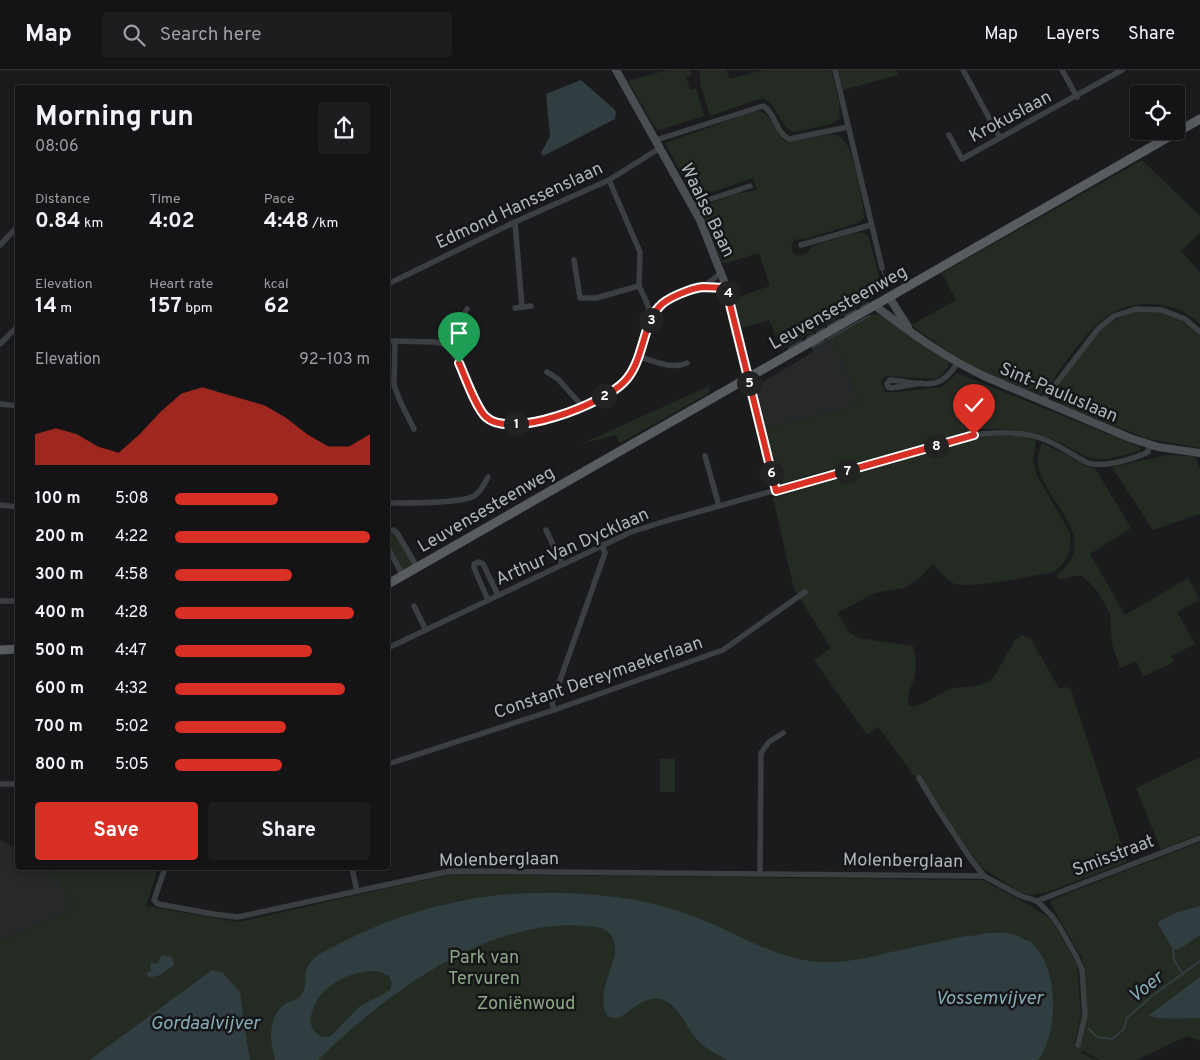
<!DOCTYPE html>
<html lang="en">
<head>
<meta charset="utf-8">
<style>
  body { margin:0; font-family:Overpass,sans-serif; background:#1d1d1f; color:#f1f3f6; height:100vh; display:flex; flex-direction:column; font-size:19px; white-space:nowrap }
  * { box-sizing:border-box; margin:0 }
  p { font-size:16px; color:#9d9ea1 }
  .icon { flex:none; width:28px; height:28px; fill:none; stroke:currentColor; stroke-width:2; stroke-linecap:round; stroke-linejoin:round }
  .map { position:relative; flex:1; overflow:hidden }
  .sheet { position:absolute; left:15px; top:15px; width:375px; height:785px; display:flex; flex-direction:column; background:#141416; border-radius:5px; box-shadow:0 2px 12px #0003,0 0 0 1px #333335 }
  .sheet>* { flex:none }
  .controls { position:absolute; left:1130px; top:15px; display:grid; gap:10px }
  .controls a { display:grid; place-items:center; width:55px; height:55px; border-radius:5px; background:#141416; box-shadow:0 2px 12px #0003,0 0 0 1px #333335; font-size:25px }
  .pin { position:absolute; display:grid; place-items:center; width:42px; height:42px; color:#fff; margin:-51px -21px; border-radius:50% 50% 50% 0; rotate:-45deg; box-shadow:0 0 5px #0007 }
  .pin .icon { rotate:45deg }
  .km { position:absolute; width:25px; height:25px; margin:-12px; border-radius:50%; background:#222; color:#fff; font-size:14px; line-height:25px; text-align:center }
  .round { display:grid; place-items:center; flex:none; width:52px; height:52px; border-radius:5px; background:#1d1d1f }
  .head { display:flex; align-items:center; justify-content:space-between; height:85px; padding:0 20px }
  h1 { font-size:28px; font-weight:700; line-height:38px }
  .metrics { display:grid; grid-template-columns:repeat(3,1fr); gap:8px; height:85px; padding:5px 20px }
  .metrics div { display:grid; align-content:center }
  .metrics b { font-size:21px; font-weight:700 }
  .metrics small { font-size:14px; font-weight:400 }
  .metrics p { font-size:14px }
  .chart { height:140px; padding:10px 20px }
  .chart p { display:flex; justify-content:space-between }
  .chart svg { width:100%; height:90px; margin-top:5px; fill:#d93025; opacity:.7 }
  .cta { display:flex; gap:10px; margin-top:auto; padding:10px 20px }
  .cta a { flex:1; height:58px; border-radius:5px; background:#d93025; color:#fff; font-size:20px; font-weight:700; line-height:58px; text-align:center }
  .cta a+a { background:#1d1d1f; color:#f1f3f6 }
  ul { padding:0 20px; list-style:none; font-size:16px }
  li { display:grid; grid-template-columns:80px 60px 1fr; align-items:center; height:38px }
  li i { height:12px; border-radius:6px; background:#d93025 }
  header { display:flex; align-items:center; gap:30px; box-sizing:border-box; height:70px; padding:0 25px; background:#141416; border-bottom:1px solid #333335 }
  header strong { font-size:24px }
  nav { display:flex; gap:28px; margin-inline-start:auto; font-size:18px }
  .search { width:350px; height:45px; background:#1d1d1f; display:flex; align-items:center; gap:12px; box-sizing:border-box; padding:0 18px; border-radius:5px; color:#9d9ea1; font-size:19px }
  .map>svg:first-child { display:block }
</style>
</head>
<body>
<header>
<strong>Map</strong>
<div class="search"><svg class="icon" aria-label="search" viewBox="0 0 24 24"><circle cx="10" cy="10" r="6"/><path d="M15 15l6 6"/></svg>Search here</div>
<nav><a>Map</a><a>Layers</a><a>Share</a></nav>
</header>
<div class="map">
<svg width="1200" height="990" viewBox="0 0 1200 990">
  <rect width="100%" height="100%" fill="#1b1b1d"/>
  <g fill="#27282a">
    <polygon points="826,269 840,283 860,334 766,359 758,326 763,312 813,282 811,277"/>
    <polygon points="0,770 17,778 18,798 47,798 78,837 0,871"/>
  </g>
  <g fill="#242b23">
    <polygon points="667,0 690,0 692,5 686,7 690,20 696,18 704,46 659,60 654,56 628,11"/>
    <path d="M700 0H726L730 9 763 0H831L839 32 840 48 832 54 794 62C778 56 778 34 762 28L710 46 700 14Z"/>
    <polygon points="838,0 896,0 898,5 843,20"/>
    <path d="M755 41C773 39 773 65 787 72L832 64C840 66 846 71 849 79 854 89 865 138 864 148L858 153 809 168 794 170C791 174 790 180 795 184 806 189 807 179 815 175L851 164 864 162 869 168 881 213 879 220 871 229 782 279 769 250 742 258 733 229 770 216 759 183 723 194 701 141 702 136 739 123 757 120 753 108 701 126 695 125 691 123 665 73Z"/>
    <path d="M1142 90 1200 146V163L1181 181 1200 202V254C1187 241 1169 235 1151 234 1103 232 1083 270 1057 304 1052 311 1047 319 1040 324L983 302 964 293 911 255 956 230 942 203Z"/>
    <path d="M1140 241C1168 242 1179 246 1200 266V378L1148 369 1068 337 1053 329 1054 322C1077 292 1098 247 1140 241Z"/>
    <path d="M871 244H877L884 247 950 293 946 300 936 309 885 306 881 311 885 322H898L941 317 946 314 957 303 1140 377V381C1126 384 1108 391 1094 389 1081 386 1065 374 1052 369 1028 359 1005 359 979 359L782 413 779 410 766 359 860 334 840 283 826 269Z"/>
    <polygon points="709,316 709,323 620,373 616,365 581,374"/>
    <path d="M989 366H1020L1036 370 1033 390 1037 406 1069 461C1074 476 1066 498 1050 503 1033 506 966 520 953 513 945 509 939 500 933 494L918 509 904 518 875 523 837 543 850 563 858 568 913 576C916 585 916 595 915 605 913 615 904 628 910 636 922 638 938 623 950 619 964 615 982 619 993 608L1015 570 1022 565 1030 568 1059 618 1066 617 1071 619 1127 792 1048 822 1032 825 1021 823 982 798 878 657 867 665 814 590 831 578 794 519 773 428 967 372 974 368Z"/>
    <path d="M1042 373 1069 386 1085 396 1095 398 1131 458 1090 484 1125 545 1188 508 1200 530 1177 542 1195 574 1171 586 1174 592 1143 607 1136 591 1120 598 1112 574 1110 543 1098 522 1090 513 1082 506H1073L1060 510 1057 505C1101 471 1050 435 1039 400 1036 391 1039 382 1042 373Z"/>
    <polygon points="1168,385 1195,386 1200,399 1200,444 1153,460 1112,397"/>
    <polygon points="390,463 395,464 413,496 403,502 388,473 388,465"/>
    <polygon points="1200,687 1200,764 1161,780 1136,718"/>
    <rect x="660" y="689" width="15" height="33"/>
    <polygon points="1200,772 1200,971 1187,966 1137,990 1100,990 1082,981 1081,983 1097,990 0,990 0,871 78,837 47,798 158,798 146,836 238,852 450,804 983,810 1029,835 1051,849 1077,895 1081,945 1074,976 1086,947 1082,886 1079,884 1051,834 1051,830"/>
  </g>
  <g fill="#313e41" fill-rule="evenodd">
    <polygon points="581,10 614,39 616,42 615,49 543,86 541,83 550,66 546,24"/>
    <path d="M510 824C571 821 636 824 693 846 733 861 768 885 810 891 840 895 867 888 896 881 920 876 945 870 970 865L972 867C979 863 987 863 997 863 1009 862 1015 864 1025 870 1029 872 1029 869 1032 873 1058 897 1060 961 1038 990H728C717 985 707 979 698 971 685 957 674 921 648 930 637 933 628 943 618 948L609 947C595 932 611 901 615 884 616 872 613 862 601 858 498 839 387 922 318 990H275C270 972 267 947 285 934 290 931 297 930 301 925 309 916 302 902 310 893 317 884 329 879 339 874 391 846 452 829 510 824ZM369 901H378L389 906 392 913 390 920 359 937 331 966C319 971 308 958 311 946 317 918 343 904 369 901Z"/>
    <polygon points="1200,836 1200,865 1178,880 1173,879 1158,854 1160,851 1178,842"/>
    <polygon points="164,885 172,887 174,895 160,905 149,908 146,903 151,901 150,894 158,893 161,886"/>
    <polygon points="212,900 222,902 240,922 245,961 250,990 90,990"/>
    <path d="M1200 907V948C1183 948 1164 950 1148 946Z"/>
  </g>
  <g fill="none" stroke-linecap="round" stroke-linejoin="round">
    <g stroke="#313e41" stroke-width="2">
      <polyline points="861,237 868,233"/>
      <polyline points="845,246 856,240"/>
      <polyline points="828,256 841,249"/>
      <polyline points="817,262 824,258"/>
      <polyline points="807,268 813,264"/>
      <polyline points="828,269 869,246"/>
      <polyline points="813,277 824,271"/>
      <polyline points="789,278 801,271"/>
      <polyline points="1173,879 1174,890 1183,905"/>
      <polyline points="1089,959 1097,967 1112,969 1124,959 1127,948 1152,926 1200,891"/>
    </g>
    <g stroke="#3c3f42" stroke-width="5.5">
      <polyline points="835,0 882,198"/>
      <polyline points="963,0 1000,68"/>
      <polyline points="1062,0 1077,27"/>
      <polyline points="949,65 962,89 1122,0"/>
      <path d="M656 70 763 36C775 42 776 63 789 69L848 57"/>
      <polyline points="609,110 640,182 639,216 647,233 652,249"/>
      <polyline points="693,135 750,116"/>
      <polyline points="515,152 522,237"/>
      <polyline points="0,175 18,156"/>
      <polyline points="801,175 871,155"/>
      <polyline points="574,190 580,228 596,228 639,216"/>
      <polyline points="388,214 515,152 609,110 660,78"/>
      <polyline points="702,217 726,218"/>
      <polyline points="515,238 531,236"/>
      <path d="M388 271 435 272 447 275C451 281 456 287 460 294 467 307 476 339 487 348 514 368 603 335 624 312 644 291 642 256 658 237 668 226 686 223 699 218 707 215 714 208 721 203"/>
      <polyline points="395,271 394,315 400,331 414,359"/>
      <polyline points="0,274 18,256"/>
      <polyline points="447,275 467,239"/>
      <path d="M639 287C655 291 671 300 687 293"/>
      <polyline points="547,302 558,309 583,337"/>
      <polyline points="748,308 775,421"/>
      <path d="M921 313 892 318 888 317 887 314 890 310C920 312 940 324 957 293"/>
      <polyline points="1042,332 1098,259 1114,246 1136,239 1162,240 1185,249 1200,262"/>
      <polyline points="0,334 18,336"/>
      <polyline points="705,386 719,436"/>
      <path d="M388 433C405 433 460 434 474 426 481 422 485 413 488 407"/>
      <polyline points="0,435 18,437"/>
      <polyline points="546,460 562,494"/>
      <polyline points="388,461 393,460 397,463 417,497"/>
      <polyline points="388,478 403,506"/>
      <polyline points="488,530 474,498 474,494 479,492 483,494 498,525"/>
      <polyline points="0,531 18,531"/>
      <polyline points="414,536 426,560"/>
      <path d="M388 578 631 462 669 450 973 365C997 362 1020 361 1043 369 1060 375 1069 383 1084 391 1098 400 1134 389 1148 382L1150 375"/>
      <polyline points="554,640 552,633 605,483 602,475"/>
      <polyline points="388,694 554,640 723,580 805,522"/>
      <polyline points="919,708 937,738 970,788 984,806 1021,826 1037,831 1052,846 1059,856 1077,888 1082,900 1085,945 1078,975"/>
      <polyline points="0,714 18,714"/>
      <polyline points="165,798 154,830 158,834 213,844 238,847 450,801 984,806"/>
      <polyline points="352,798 357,821"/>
      <polyline points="760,804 761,683 769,672 783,663"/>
      <polyline points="1037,831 1200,768"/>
    </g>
    <g stroke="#4a4e52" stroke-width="8">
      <polyline points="616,0 700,150 724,211 748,308"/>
      <polyline points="889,227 908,257"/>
      <path d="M874 235C910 262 945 288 986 307L1130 368 1158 377 1200 383"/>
    </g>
    <g stroke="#585c61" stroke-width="9">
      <polyline points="388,514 1200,49"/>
      <polyline points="0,580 18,579"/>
    </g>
    <polyline stroke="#4f5357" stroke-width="1" points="882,200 885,211"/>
  </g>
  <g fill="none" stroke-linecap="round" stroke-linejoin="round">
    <defs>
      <path id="route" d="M459 293C465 306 476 338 486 347 511 370 603 334 624 312 644 292 642 255 659 237 666 228 692 218 703 217 711 217 719 218 726 218L776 421 974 365"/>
    </defs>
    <use href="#route" stroke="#fff" stroke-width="10"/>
    <use href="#route" stroke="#d93025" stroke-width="6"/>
  </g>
  <g text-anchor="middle" stroke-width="5" stroke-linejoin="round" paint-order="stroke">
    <g font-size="18" fill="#aeb6bc" stroke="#161618">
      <text transform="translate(1010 46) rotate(-28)" y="6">Krokuslaan</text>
      <text transform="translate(519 135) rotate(-25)" y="6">Edmond Hanssenslaan</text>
      <text transform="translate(708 140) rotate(64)" y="6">Waalse Baan</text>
      <text transform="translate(838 237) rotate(-29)" y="6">Leuvensesteenweg</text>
      <text transform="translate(1059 322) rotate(23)" y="6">Sint-Pauluslaan</text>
      <text transform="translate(486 439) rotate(-30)" y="6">Leuvensesteenweg</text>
      <text transform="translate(572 476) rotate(-24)" y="6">Arthur Van Dycklaan</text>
      <text transform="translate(598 607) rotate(-19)" y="6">Constant Dereymaekerlaan</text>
      <text transform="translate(1113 785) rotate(-21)" y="6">Smisstraat</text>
      <text transform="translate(499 789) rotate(-1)" y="6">Molenberglaan</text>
      <text transform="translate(903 790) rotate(1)" y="6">Molenberglaan</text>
    </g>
    <g font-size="18" fill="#8ca786" stroke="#161618">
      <text x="484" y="893">Park van<tspan x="484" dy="21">Tervuren</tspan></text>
      <text x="526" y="939">Zoniënwoud</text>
    </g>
    <g font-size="19" font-style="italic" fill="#86acb6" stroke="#161618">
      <text transform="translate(1145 916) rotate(-38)" y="7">Voer</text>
      <text x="989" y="934">Vossemvijver</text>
      <text x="205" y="959">Gordaalvijver</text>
    </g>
  </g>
</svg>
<div class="controls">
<a><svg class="icon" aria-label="locate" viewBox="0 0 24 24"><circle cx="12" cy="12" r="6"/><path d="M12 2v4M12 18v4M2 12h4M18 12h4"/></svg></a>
</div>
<div class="pin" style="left:459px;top:293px;background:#1e9e55"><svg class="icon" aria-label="arrive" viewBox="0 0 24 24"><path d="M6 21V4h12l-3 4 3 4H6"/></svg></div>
<div class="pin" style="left:974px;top:365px;background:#d93025"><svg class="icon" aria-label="check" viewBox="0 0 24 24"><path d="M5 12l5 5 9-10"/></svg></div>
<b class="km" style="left:516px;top:354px">1</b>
<b class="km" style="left:604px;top:326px">2</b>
<b class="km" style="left:651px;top:250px">3</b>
<b class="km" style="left:728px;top:223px">4</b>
<b class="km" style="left:749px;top:313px">5</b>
<b class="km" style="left:771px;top:403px">6</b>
<b class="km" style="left:847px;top:401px">7</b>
<b class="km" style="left:936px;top:376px">8</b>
<section class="sheet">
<div class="head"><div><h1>Morning run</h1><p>08:06</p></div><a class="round"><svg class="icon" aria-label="share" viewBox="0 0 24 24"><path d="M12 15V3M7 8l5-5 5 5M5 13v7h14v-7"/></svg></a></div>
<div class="metrics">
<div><p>Distance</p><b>0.84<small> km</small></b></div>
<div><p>Time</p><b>4:02</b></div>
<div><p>Pace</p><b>4:48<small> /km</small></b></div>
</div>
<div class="metrics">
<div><p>Elevation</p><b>14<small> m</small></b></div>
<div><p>Heart rate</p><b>157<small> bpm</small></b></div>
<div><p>kcal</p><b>62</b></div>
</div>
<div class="chart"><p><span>Elevation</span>92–103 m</p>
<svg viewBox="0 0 160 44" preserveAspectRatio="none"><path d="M0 44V29L10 26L20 29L30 35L40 38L50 29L60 18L70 9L80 6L90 9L100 12L110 15L120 21L130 29L140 35L150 35L160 29V44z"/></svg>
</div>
<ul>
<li><b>100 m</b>5:08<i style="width:53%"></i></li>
<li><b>200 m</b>4:22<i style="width:100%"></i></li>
<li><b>300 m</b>4:58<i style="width:60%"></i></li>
<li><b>400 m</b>4:28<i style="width:92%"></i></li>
<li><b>500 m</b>4:47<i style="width:70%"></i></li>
<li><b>600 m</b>4:32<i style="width:87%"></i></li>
<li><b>700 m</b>5:02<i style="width:57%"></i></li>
<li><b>800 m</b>5:05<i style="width:55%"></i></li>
</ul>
<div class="cta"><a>Save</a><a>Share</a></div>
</section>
</div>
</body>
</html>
